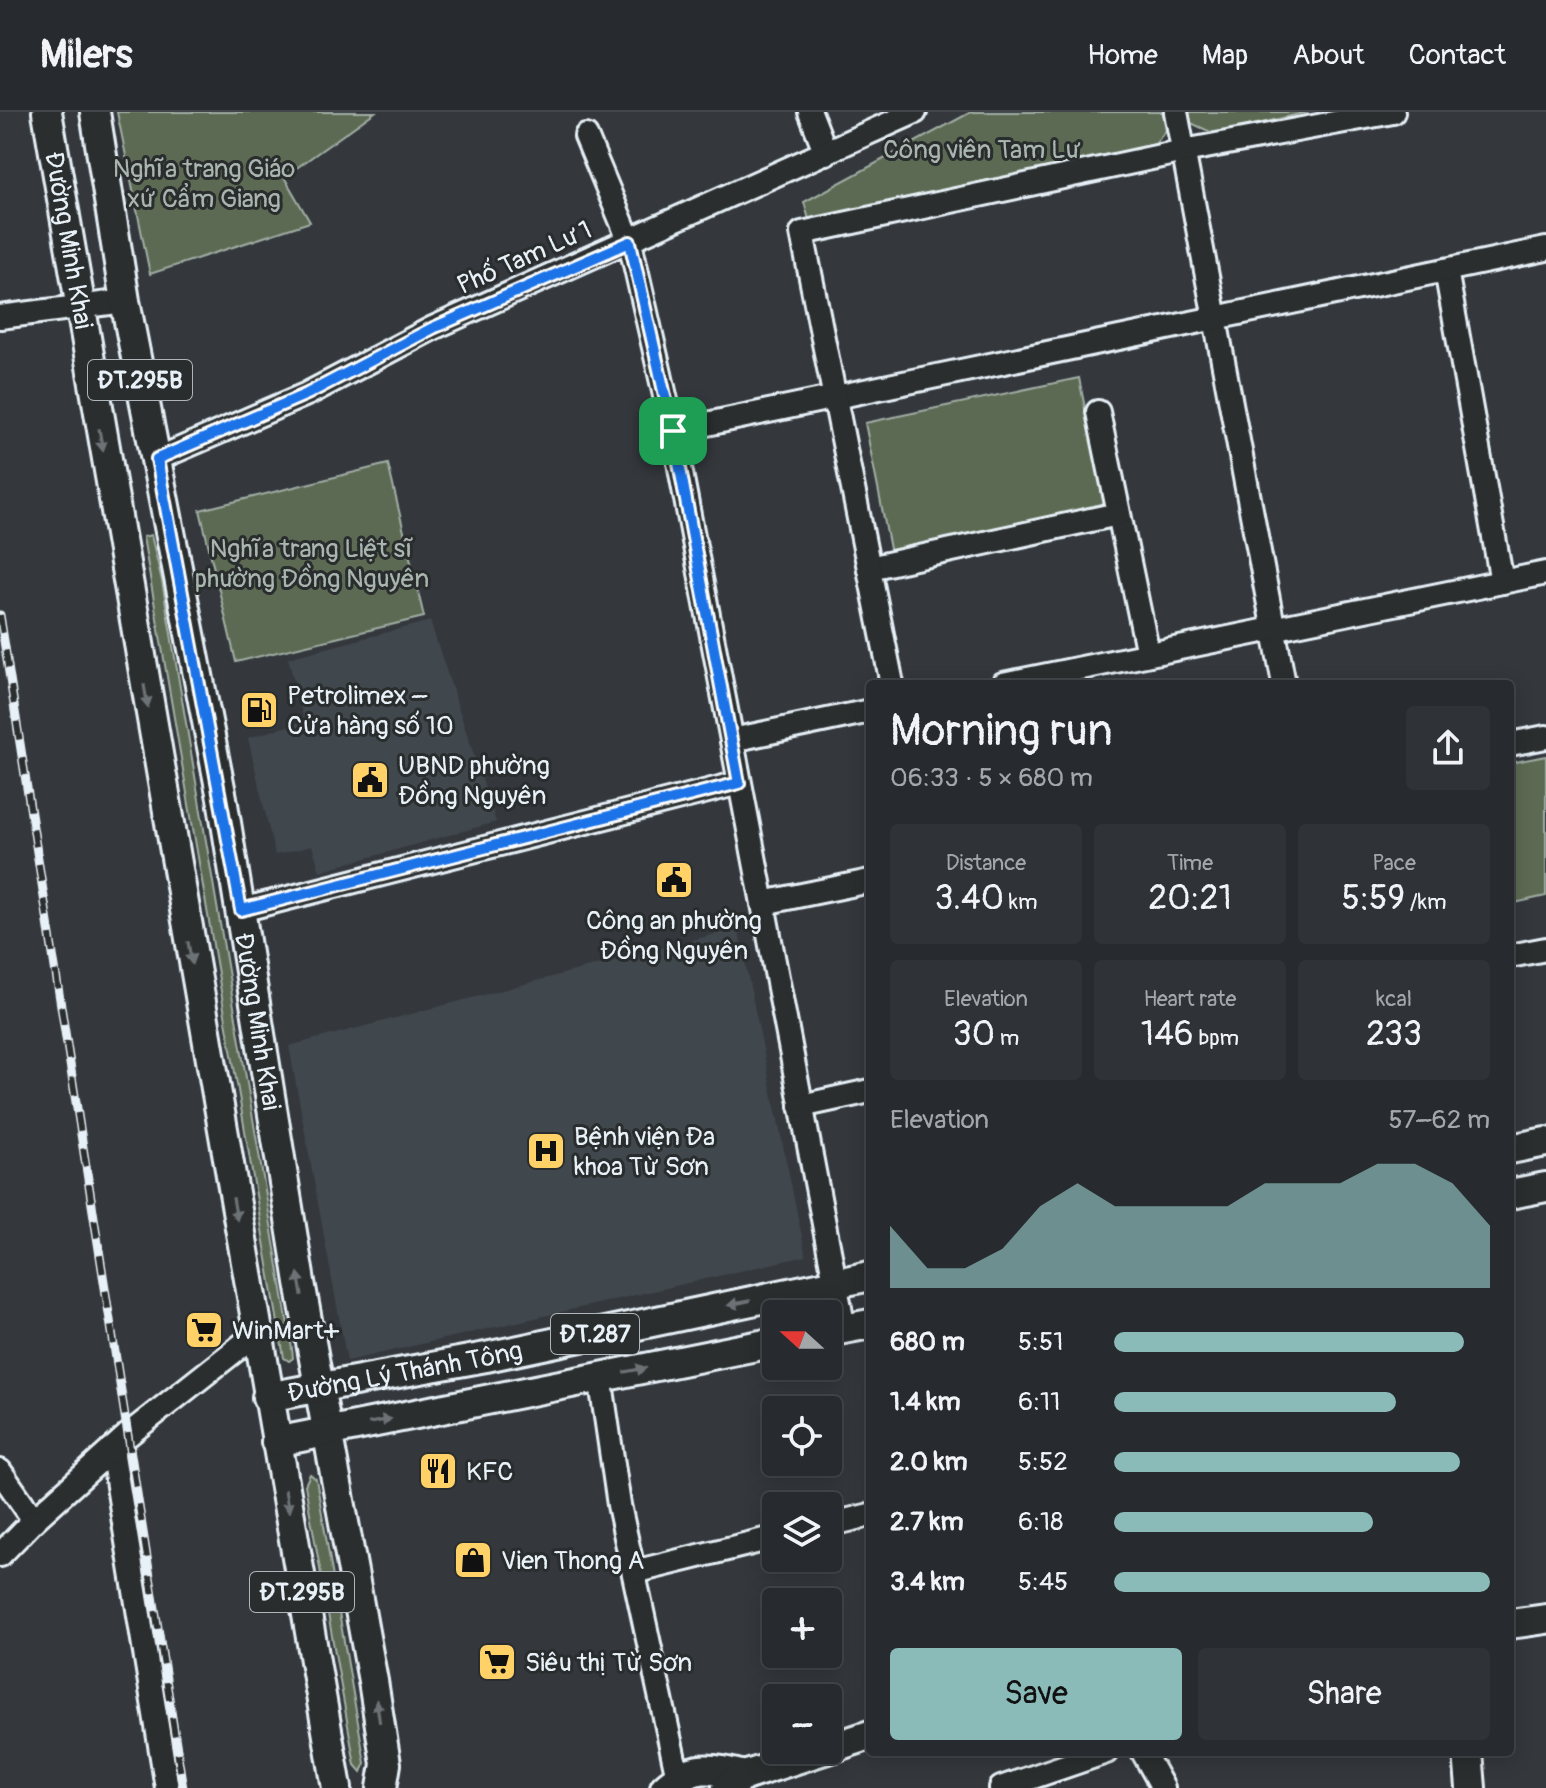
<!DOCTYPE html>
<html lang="en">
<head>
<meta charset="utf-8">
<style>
  body { margin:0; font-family:Pangolin,sans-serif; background:#2f3236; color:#f1f3f6; height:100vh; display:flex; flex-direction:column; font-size:30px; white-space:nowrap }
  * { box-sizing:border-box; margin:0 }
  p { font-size:26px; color:#a4a7aa }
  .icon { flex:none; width:44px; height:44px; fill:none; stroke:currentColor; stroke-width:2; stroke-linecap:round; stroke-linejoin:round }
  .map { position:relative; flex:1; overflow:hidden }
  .side { position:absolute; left:866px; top:568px; width:648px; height:1076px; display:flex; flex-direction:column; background:#272a2e; border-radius:8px; box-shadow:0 4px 20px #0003,0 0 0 2px #43464a }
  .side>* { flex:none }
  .needle { width:52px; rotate:291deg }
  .buttons { position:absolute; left:762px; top:1188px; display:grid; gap:16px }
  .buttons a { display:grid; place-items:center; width:80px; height:80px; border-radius:8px; background:#272a2e; box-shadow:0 4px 20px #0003,0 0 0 2px #43464a; font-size:40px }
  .pin { position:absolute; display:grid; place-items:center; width:68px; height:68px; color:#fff; margin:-34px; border-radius:16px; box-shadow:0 4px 12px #0006 }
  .round { display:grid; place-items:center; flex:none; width:84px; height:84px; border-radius:8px; background:#2f3236 }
  .summary { display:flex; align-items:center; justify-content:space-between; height:136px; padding:0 24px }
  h1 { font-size:44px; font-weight:600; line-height:60px }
  .metrics { display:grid; grid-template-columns:repeat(3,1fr); gap:12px; height:136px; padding:8px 24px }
  .metrics div { display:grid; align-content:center; border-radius:8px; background:#2f3236; text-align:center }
  .metrics b { font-size:34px; font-weight:600 }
  .metrics small { font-size:22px; font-weight:400 }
  .metrics p { font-size:22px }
  .chart { height:224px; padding:16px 24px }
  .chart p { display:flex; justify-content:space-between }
  .chart svg { width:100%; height:144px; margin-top:8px; fill:#8bbbb9; opacity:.7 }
  .button { display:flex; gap:16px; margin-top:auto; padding:16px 24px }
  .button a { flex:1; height:92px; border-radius:8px; background:#8bbbb9; color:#111; font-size:32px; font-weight:600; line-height:92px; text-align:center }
  .button a+a { background:#2f3236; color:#f1f3f6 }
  ul { padding:0 24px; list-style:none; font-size:26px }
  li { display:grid; grid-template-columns:128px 96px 1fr; align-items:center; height:60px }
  li i { height:20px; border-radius:10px; background:#8bbbb9 }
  header { display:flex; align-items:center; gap:48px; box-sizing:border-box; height:112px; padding:0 40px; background:#272a2e; border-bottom:2px solid #43464a }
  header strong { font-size:38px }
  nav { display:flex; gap:44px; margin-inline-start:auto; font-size:28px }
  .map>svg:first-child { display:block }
</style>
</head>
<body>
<header>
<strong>Milers</strong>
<nav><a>Home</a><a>Map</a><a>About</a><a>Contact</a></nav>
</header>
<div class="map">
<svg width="1546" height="1676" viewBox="0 0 1546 1676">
  <rect width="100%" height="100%" fill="#34383d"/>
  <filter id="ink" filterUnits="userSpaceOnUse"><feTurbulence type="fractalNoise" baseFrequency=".0125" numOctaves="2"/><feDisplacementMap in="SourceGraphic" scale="16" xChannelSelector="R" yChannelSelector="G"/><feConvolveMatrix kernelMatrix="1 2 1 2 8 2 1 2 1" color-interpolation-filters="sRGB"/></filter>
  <g filter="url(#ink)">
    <g fill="#40464e">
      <polygon points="430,509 496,710 320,759 312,734 275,743 248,626 304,609 288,546"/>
      <polygon points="738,816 806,1144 347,1249 289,934"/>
    </g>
    <g fill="#5d6b53" stroke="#a2aea6" stroke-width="2">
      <polygon points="117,0 375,0 284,65 310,110 150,162"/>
      <polygon points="971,0 1163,0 1166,18 1150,39 810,111 804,90"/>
      <polygon points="1189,0 1308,0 1215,22 1191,11"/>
      <polygon points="1079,266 1105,397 891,442 865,311"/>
      <polygon points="388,352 424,505 236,550 200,398"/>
      <polygon points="151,423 162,469 292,1237 293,1246 289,1249 284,1246 143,425"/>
      <polygon points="1546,644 1546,784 1510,792 1510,651"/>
      <polygon points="310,1362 316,1367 365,1651 361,1660 355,1653 305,1373"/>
    </g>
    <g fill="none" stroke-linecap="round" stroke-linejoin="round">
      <defs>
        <g id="minor">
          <polyline points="810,0 826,41"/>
          <polyline points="1176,0 1284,572"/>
          <polyline points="586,24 630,130 673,319 844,1217"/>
          <polyline points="1446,158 1502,470"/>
          <polyline points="0,205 125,189"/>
          <polyline points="1098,300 1148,542"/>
          <polyline points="673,319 1546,137"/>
          <polyline points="157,347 307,282 433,216 915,0"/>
          <polyline points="869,456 1118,402"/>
          <polyline points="892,572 802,121 1184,39 1393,0"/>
          <polyline points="1003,572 1546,461"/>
          <polyline points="732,628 870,599"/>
          <polyline points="1510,632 1546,625"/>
          <polyline points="763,791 870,769"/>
          <polyline points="241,798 739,671"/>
          <polyline points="1510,844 1546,837"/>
          <polyline points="801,994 870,979"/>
          <polyline points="600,1264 619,1393 678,1666"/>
          <polyline points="112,1337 167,1676"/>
          <polyline points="0,1359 34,1408 128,1323 256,1222"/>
          <polyline points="828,1413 870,1403"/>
          <polyline points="0,1443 34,1408"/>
          <polyline points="634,1460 776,1425"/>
          <polyline points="1143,1640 1163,1676"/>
          <polyline points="1001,1676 1106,1640"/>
        </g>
        <g id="major">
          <path id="s1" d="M47 0 337 1676"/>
          <path id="s2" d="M95 0 125 189 222 686 300 1170 373 1569 386 1652 382 1676"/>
          <polyline points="1510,1037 1546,1030"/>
          <polyline points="1510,1082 1546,1075"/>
          <polyline points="828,1220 870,1212"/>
          <path id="s3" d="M267 1285 486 1245 870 1164"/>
          <polyline points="276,1330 776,1230"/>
          <polyline points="1510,1512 1546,1507"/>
          <polyline points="828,1637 870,1623"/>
          <polyline points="1468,1640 1471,1676"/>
          <path d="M665 1676C691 1652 713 1655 744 1664"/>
          <polyline points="727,1676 744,1664 824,1638"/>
        </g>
      </defs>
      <use href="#minor" stroke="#e8f1f8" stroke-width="28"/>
      <use href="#major" stroke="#e8f1f8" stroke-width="34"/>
      <use href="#minor" stroke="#2a2d2e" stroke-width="22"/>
      <use href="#major" stroke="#2a2d2e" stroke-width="28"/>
      <defs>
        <polyline id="rail" points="0,503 183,1676"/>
      </defs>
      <use href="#rail" stroke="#e8f1f8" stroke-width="9"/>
      <use href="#rail" stroke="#2a2d2e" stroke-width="6" stroke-dasharray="18" stroke-linecap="butt"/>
    </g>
    <defs><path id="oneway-solid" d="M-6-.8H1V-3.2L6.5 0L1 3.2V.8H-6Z" transform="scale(2)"/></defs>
    <g fill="#6c7275">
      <use href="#oneway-solid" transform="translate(101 328) rotate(80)"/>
      <use href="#oneway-solid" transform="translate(146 584) rotate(80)"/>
      <use href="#oneway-solid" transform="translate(190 841) rotate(80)"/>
      <use href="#oneway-solid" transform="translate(235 1097) rotate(80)"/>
      <use href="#oneway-solid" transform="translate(300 1172) rotate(-100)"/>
      <use href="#oneway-solid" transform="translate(739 1191) rotate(168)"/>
      <use href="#oneway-solid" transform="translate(635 1258) rotate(-11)"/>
      <use href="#oneway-solid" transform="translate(380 1309) rotate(-11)"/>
      <use href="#oneway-solid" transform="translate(287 1389) rotate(80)"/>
      <use href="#oneway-solid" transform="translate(378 1599) rotate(-98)"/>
    </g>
  </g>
  <g fill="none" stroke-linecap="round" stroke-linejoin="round" filter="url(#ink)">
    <defs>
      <polygon id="route" points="630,130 673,319 739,671 241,798 157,347 307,282 433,216"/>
    </defs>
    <use href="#route" stroke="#fff" stroke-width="16"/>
    <use href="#route" stroke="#1a73e8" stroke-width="10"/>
  </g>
  <defs>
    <symbol id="fuel-square" viewBox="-11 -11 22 22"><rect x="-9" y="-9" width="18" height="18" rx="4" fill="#ffd166" stroke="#2a2d2e"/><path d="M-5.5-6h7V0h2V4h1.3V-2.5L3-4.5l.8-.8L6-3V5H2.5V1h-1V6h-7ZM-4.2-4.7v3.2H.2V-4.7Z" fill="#111"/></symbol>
    <symbol id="civic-square" viewBox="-11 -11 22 22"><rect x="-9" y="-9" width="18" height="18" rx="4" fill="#ffd166" stroke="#2a2d2e"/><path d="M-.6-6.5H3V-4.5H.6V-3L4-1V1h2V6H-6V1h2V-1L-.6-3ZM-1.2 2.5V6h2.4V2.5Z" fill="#111"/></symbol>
    <symbol id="hospital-square" viewBox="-11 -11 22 22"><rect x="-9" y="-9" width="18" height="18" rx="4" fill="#ffd166" stroke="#2a2d2e"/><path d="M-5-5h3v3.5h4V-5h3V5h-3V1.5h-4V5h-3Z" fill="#111"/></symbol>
    <symbol id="supermarket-square" viewBox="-11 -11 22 22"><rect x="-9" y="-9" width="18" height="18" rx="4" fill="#ffd166" stroke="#2a2d2e"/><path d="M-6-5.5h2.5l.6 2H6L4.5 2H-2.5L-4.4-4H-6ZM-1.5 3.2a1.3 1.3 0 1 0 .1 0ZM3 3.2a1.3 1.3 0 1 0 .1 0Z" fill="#111"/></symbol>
    <symbol id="restaurant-square" viewBox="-11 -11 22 22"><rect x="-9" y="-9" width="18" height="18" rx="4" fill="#ffd166" stroke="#2a2d2e"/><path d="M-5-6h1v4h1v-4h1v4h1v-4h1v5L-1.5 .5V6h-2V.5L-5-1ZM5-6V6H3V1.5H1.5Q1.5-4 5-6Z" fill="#111"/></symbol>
    <symbol id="shop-square" viewBox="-11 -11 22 22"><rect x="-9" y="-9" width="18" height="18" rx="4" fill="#ffd166" stroke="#2a2d2e"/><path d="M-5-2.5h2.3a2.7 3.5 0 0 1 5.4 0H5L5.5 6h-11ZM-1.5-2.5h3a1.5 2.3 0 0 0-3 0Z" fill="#111"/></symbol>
  </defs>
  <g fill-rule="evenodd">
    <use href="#fuel-square" x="237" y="576" width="44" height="44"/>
    <use href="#civic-square" x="348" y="646" width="44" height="44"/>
    <use href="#civic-square" x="652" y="746" width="44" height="44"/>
    <use href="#hospital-square" x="524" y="1017" width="44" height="44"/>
    <use href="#supermarket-square" x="182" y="1196" width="44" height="44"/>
    <use href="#restaurant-square" x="416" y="1337" width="44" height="44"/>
    <use href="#shop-square" x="451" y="1426" width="44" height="44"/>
    <use href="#supermarket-square" x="475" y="1528" width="44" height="44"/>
  </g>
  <g text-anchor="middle" stroke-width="6" stroke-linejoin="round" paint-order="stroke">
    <g fill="#2a2d2e" stroke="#afb6bb" stroke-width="2">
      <rect x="88" y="248" width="104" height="40" rx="6"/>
      <rect x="551" y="1202" width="88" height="40" rx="6"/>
      <rect x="250" y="1460" width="104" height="40" rx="6"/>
    </g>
    <g font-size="24" font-weight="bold" fill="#e8f1f8">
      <text x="140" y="276">ĐT.295B</text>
      <text x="595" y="1230">ĐT.287</text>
      <text x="302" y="1488">ĐT.295B</text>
    </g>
    <g font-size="26" fill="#a9b5ae" stroke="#2a2d2e">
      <text x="981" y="46">Công viên Tam Lư</text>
      <text x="204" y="65">Nghĩa trang Giáo<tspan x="204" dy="30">xứ Cẩm Giang</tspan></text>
      <text x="312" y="445">Nghĩa trang Liệt sĩ<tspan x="312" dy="30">phường Đồng Nguyên</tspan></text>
    </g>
    <g font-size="26" fill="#e8f1f8" stroke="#2a2d2e">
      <text dy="9" stroke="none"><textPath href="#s1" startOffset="130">Đường Minh Khai</textPath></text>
      <text transform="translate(524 145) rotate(-24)" y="9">Phố Tam Lư 1</text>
      <text dy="9" stroke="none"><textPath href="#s2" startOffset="924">Đường Minh Khai</textPath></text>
      <text dy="9" stroke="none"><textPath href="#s3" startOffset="140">Đường Lý Thánh Tông</textPath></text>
    </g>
    <g font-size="26" fill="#e8f1f8" stroke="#2a2d2e" text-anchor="start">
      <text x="287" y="592">Petrolimex –<tspan x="287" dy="30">Cửa hàng số 10</tspan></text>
      <text x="398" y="662">UBND phường<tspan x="398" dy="30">Đồng Nguyên</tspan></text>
      <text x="674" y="817" text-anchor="middle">Công an phường<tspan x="674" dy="30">Đồng Nguyên</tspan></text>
      <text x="574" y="1033">Bệnh viện Đa<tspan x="574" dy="30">khoa Từ Sơn</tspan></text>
      <text x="232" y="1227">WinMart+</text>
      <text x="466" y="1368">KFC</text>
      <text x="501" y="1457">Vien Thong A</text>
      <text x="525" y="1559">Siêu thị Từ Sơn</text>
    </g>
  </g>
</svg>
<div class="buttons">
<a><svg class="needle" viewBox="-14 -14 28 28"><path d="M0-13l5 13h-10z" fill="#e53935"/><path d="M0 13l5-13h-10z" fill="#a4a7aa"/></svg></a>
<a><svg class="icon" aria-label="locate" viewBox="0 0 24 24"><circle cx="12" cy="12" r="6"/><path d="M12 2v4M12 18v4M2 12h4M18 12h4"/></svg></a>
<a><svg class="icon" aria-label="layers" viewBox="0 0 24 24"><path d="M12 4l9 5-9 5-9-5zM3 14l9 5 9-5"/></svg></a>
<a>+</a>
<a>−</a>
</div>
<div class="pin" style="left:673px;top:319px;background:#1e9e55"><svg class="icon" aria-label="arrive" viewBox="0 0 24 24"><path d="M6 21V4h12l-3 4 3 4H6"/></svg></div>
<section class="side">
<div class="summary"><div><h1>Morning run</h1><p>06:33 · 5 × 680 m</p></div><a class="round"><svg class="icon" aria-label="share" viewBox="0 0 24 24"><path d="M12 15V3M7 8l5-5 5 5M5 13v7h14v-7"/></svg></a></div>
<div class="metrics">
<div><p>Distance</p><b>3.40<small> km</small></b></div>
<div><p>Time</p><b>20:21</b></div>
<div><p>Pace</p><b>5:59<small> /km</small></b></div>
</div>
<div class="metrics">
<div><p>Elevation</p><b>30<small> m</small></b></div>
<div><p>Heart rate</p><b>146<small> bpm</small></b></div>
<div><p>kcal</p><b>233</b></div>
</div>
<div class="chart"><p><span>Elevation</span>57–62 m</p>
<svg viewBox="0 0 160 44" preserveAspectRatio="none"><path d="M0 44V25L10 38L20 38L30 32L40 19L50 12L60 19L70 19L80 19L90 19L100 12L110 12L120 12L130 6L140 6L150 12L160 25V44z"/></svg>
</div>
<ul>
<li><b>680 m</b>5:51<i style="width:93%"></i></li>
<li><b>1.4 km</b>6:11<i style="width:75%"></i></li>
<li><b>2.0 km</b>5:52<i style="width:92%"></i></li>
<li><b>2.7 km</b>6:18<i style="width:69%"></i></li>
<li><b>3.4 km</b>5:45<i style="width:100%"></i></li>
</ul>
<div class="button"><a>Save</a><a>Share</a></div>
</section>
</div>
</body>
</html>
